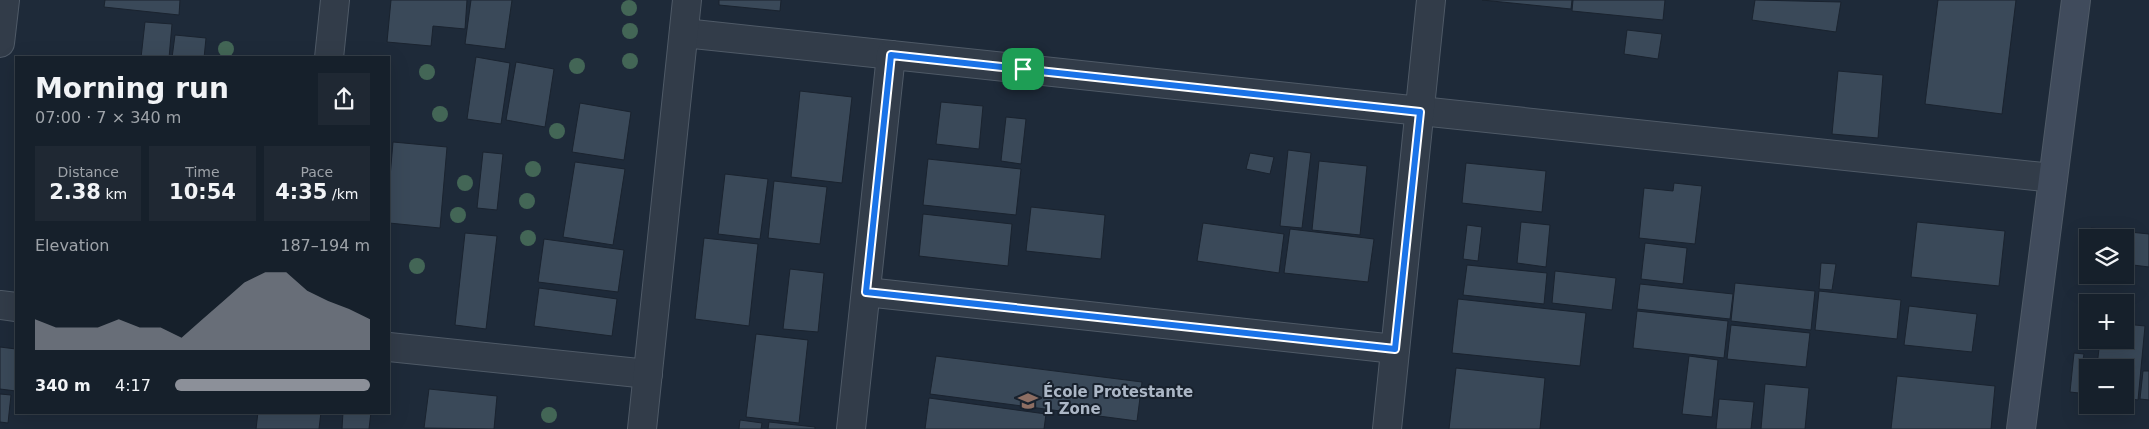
<!DOCTYPE html>
<html lang="en">
<head>
<meta charset="utf-8">
<style>
  body { margin:0; font-family:"DejaVu Sans",sans-serif; background:#1f2833; color:#f1f3f6; height:100vh; display:flex; flex-direction:column; font-size:19px; white-space:nowrap }
  * { box-sizing:border-box; margin:0 }
  p { font-size:16px; color:#9ea3a9 }
  .icon { flex:none; width:28px; height:28px; fill:none; stroke:currentColor; stroke-width:2; stroke-linecap:round; stroke-linejoin:round }
  .map { position:relative; flex:1; overflow:hidden }
  .drawer { position:absolute; left:15px; top:56px; width:375px; height:358px; display:flex; flex-direction:column; background:#16202b; border-radius:0px; box-shadow:0 5px 20px #0002,0 0 0 1px #353e47 }
  .drawer>* { flex:none }
  .fabs { position:absolute; left:2079px; top:229px; display:grid; gap:10px }
  .fabs a { display:grid; place-items:center; width:55px; height:55px; border-radius:0px; background:#16202b; box-shadow:0 5px 20px #0002,0 0 0 1px #353e47; font-size:25px }
  .pin { position:absolute; display:grid; place-items:center; width:42px; height:42px; color:#fff; margin:-21px; border-radius:10px; box-shadow:0 2px 8px #0006 }
  .round { display:grid; place-items:center; flex:none; width:52px; height:52px; border-radius:0px; background:#1f2833 }
  .summary { display:flex; align-items:center; justify-content:space-between; height:85px; padding:0 20px }
  h1 { font-size:28px; font-weight:800; line-height:38px }
  .stats { display:grid; grid-template-columns:repeat(3,1fr); gap:8px; height:85px; padding:5px 20px }
  .stats div { display:grid; align-content:center; border-radius:0px; background:#1f2833; text-align:center }
  .stats b { font-size:21px; font-weight:800 }
  .stats small { font-size:14px; font-weight:400 }
  .stats p { font-size:14px }
  .chart { height:140px; padding:10px 20px }
  .chart p { display:flex; justify-content:space-between }
  .chart svg { width:100%; height:90px; margin-top:5px; fill:#8c9099; opacity:.7 }
  ul { padding:0 20px; list-style:none; font-size:16px }
  li { display:grid; grid-template-columns:80px 60px 1fr; align-items:center; height:38px }
  li i { height:12px; border-radius:6px; background:#8c9099 }
  .map>svg:first-child { display:block }
</style>
</head>
<body>
<div class="map">
<svg width="2149" height="429" viewBox="0 0 2149 429">
  <rect width="100%" height="100%" fill="#1e2a39"/>
  <g fill="#3a4959" stroke="#1a232f">
    <polygon points="105,0 180,0 179,15 104,7"/>
    <polygon points="391,0 467,0 465,29 433,26 431,46 387,42"/>
    <polygon points="471,0 512,0 505,49 465,44"/>
    <polygon points="719,0 781,0 780,11 719,5"/>
    <polygon points="1482,0 1572,0 1571,9"/>
    <polygon points="1573,0 1665,0 1663,20 1572,11"/>
    <polygon points="1755,0 1841,2 1836,32 1752,20"/>
    <polygon points="1938,0 2016,0 2002,114 1925,104"/>
    <polygon points="145,22 172,24 169,58 141,58"/>
    <polygon points="1627,30 1662,34 1658,59 1624,54"/>
    <polygon points="175,35 206,38 204,58 172,58"/>
    <polygon points="476,57 510,63 501,124 467,119"/>
    <polygon points="516,62 554,69 545,127 506,120"/>
    <polygon points="1838,71 1883,75 1878,138 1832,134"/>
    <polygon points="800,91 852,97 842,183 791,177"/>
    <polygon points="941,102 983,106 979,149 936,144"/>
    <polygon points="580,103 631,112 624,160 572,152"/>
    <polygon points="1006,117 1026,119 1021,164 1001,161"/>
    <polygon points="393,142 447,147 440,228 389,223 389,189"/>
    <polygon points="1288,150 1311,153 1302,228 1280,226"/>
    <polygon points="483,152 503,154 497,210 477,208"/>
    <polygon points="1250,153 1274,157 1270,174 1246,169"/>
    <polygon points="928,159 1021,169 1016,215 923,205"/>
    <polygon points="1319,161 1367,166 1360,235 1312,230"/>
    <polygon points="575,162 625,169 613,245 563,237"/>
    <polygon points="1466,163 1546,171 1542,212 1462,203"/>
    <polygon points="725,174 768,179 760,239 718,234"/>
    <polygon points="774,181 827,187 820,244 768,238"/>
    <polygon points="1674,183 1702,186 1695,244 1639,238 1644,188 1673,191"/>
    <polygon points="1031,207 1105,215 1101,259 1026,251"/>
    <polygon points="923,214 1012,224 1008,266 919,256"/>
    <polygon points="1521,222 1550,225 1546,267 1517,263"/>
    <polygon points="1917,222 2005,231 1999,286 1911,277"/>
    <polygon points="1203,223 1284,234 1279,273 1197,261"/>
    <polygon points="1467,225 1482,227 1478,261 1463,259"/>
    <polygon points="2091,228 2149,234 2149,267 2125,264 2125,238 2090,238"/>
    <polygon points="1290,229 1374,239 1368,282 1284,273"/>
    <polygon points="465,233 497,236 486,329 455,325"/>
    <polygon points="704,238 758,244 749,326 695,319"/>
    <polygon points="544,239 624,250 618,292 538,282"/>
    <polygon points="1645,243 1687,248 1683,284 1641,279"/>
    <polygon points="1821,263 1836,264 1832,290 1819,289"/>
    <polygon points="1467,265 1547,273 1544,304 1463,295"/>
    <polygon points="790,269 824,273 818,332 783,329"/>
    <polygon points="1555,271 1616,278 1612,310 1552,303"/>
    <polygon points="1735,283 1815,291 1811,330 1731,321"/>
    <polygon points="1640,284 1733,294 1730,319 1637,309"/>
    <polygon points="539,288 617,299 612,336 534,326"/>
    <polygon points="1819,291 1901,300 1897,339 1815,330"/>
    <polygon points="1458,299 1586,313 1580,366 1452,353"/>
    <polygon points="1909,306 1977,314 1972,352 1904,345"/>
    <polygon points="1637,311 1728,321 1724,358 1633,348"/>
    <polygon points="2125,324 2145,326 2138,400 2125,398 2125,368 2088,368 2088,394 2070,392 2074,353 2084,354 2082,365 2097,366 2100,340 2125,340"/>
    <polygon points="1731,325 1810,333 1806,367 1727,359"/>
    <polygon points="756,334 808,340 799,423 746,417"/>
    <polygon points="0,347 16,349 16,391 0,389"/>
    <polygon points="936,356 1142,382 1137,421 930,394"/>
    <polygon points="1689,356 1718,360 1712,417 1682,414"/>
    <polygon points="1456,368 1545,378 1540,429 1449,429"/>
    <polygon points="2143,371 2149,371 2149,400 2140,399"/>
    <polygon points="1897,376 1995,386 1991,429 1891,429"/>
    <polygon points="1765,384 1809,388 1805,429 1761,429"/>
    <polygon points="429,389 497,396 494,429 424,428"/>
    <polygon points="0,394 11,395 8,423 0,422"/>
    <polygon points="929,398 1046,414 1044,429 925,429"/>
    <polygon points="1719,399 1754,402 1751,429 1716,429"/>
    <polygon points="258,412 321,412 319,429 256,429"/>
    <polygon points="343,412 371,412 369,429 342,429"/>
    <polygon points="740,420 762,423 761,429 739,429"/>
    <polygon points="769,422 815,427 815,429 768,429"/>
  </g>
  <g fill="none" stroke-linecap="round" stroke-linejoin="round">
    <defs>
      <g id="street">
        <polyline points="684,33 2053,178"/>
        <polyline points="0,43 5,0"/>
        <polyline points="329,58 335,0"/>
        <polyline points="866,292 1395,349"/>
        <polyline points="0,305 16,307"/>
        <polyline points="389,347 648,374"/>
        <polyline points="642,429 687,0"/>
        <polyline points="851,429 891,55"/>
        <polyline points="1387,429 1431,0"/>
      </g>
      <polyline id="secondary" points="2021,429 2076,0"/>
    </defs>
    <use href="#street" stroke="#4f5a67" stroke-width="30"/>
    <use href="#secondary" stroke="#4f5a67" stroke-width="30"/>
    <use href="#street" stroke="#323c49" stroke-width="28"/>
    <use href="#secondary" stroke="#404b5c" stroke-width="28"/>
  </g>
  <g fill="#436656">
    <circle cx="629" cy="8" r="8"/>
    <circle cx="630" cy="31" r="8"/>
    <circle cx="226" cy="49" r="8"/>
    <circle cx="630" cy="61" r="8"/>
    <circle cx="577" cy="66" r="8"/>
    <circle cx="427" cy="72" r="8"/>
    <circle cx="440" cy="114" r="8"/>
    <circle cx="557" cy="131" r="8"/>
    <circle cx="533" cy="169" r="8"/>
    <circle cx="465" cy="183" r="8"/>
    <circle cx="527" cy="201" r="8"/>
    <circle cx="458" cy="215" r="8"/>
    <circle cx="528" cy="238" r="8"/>
    <circle cx="417" cy="266" r="8"/>
    <circle cx="549" cy="415" r="8"/>
  </g>
  <g fill="none" stroke-linecap="round" stroke-linejoin="round">
    <defs>
      <polygon id="route" points="891,55 1420,112 1395,349 866,292"/>
    </defs>
    <use href="#route" stroke="#fff" stroke-width="10"/>
    <use href="#route" stroke="#1a73e8" stroke-width="6"/>
  </g>
  <defs>
    <symbol id="school-bare" viewBox="-9 -9 18 18"><path d="M0-5L7-2L0 1L-7-2ZM-4 1L0 2.5L4 1V4Q0 6-4 4Z" fill="#8d6e63" stroke="#18212d" stroke-width="2.5" paint-order="stroke"/></symbol>
  </defs>
  <g fill-rule="evenodd">
    <use href="#school-bare" x="1014" y="387" width="28" height="28"/>
  </g>
  <g text-anchor="middle" stroke-width="4" stroke-linejoin="round" paint-order="stroke">
    <g font-size="15" font-weight="bold" fill="#acb7c6" stroke="#18212d" text-anchor="start">
      <text x="1043" y="397">École Protestante<tspan x="1043" dy="17">1 Zone</tspan></text>
    </g>
  </g>
</svg>
<div class="fabs">
<a><svg class="icon" aria-label="layers" viewBox="0 0 24 24"><path d="M12 4l9 5-9 5-9-5zM3 14l9 5 9-5"/></svg></a>
<a>+</a>
<a>−</a>
</div>
<div class="pin" style="left:1023px;top:69px;background:#1e9e55"><svg class="icon" aria-label="arrive" viewBox="0 0 24 24"><path d="M6 21V4h12l-3 4 3 4H6"/></svg></div>
<section class="drawer">
<div class="summary"><div><h1>Morning run</h1><p>07:00 · 7 × 340 m</p></div><a class="round"><svg class="icon" aria-label="share" viewBox="0 0 24 24"><path d="M12 15V3M7 8l5-5 5 5M5 13v7h14v-7"/></svg></a></div>
<div class="stats">
<div><p>Distance</p><b>2.38<small> km</small></b></div>
<div><p>Time</p><b>10:54</b></div>
<div><p>Pace</p><b>4:35<small> /km</small></b></div>
</div>
<div class="chart"><p><span>Elevation</span>187–194 m</p>
<svg viewBox="0 0 160 44" preserveAspectRatio="none"><path d="M0 44V29L10 33L20 33L30 33L40 29L50 33L60 33L70 38L80 29L90 20L100 11L110 6L120 6L130 15L140 20L150 24L160 29V44z"/></svg>
</div>
<ul>
<li><b>340 m</b>4:17<i style="width:100%"></i></li>
</ul>
</section>
</div>
</body>
</html>
